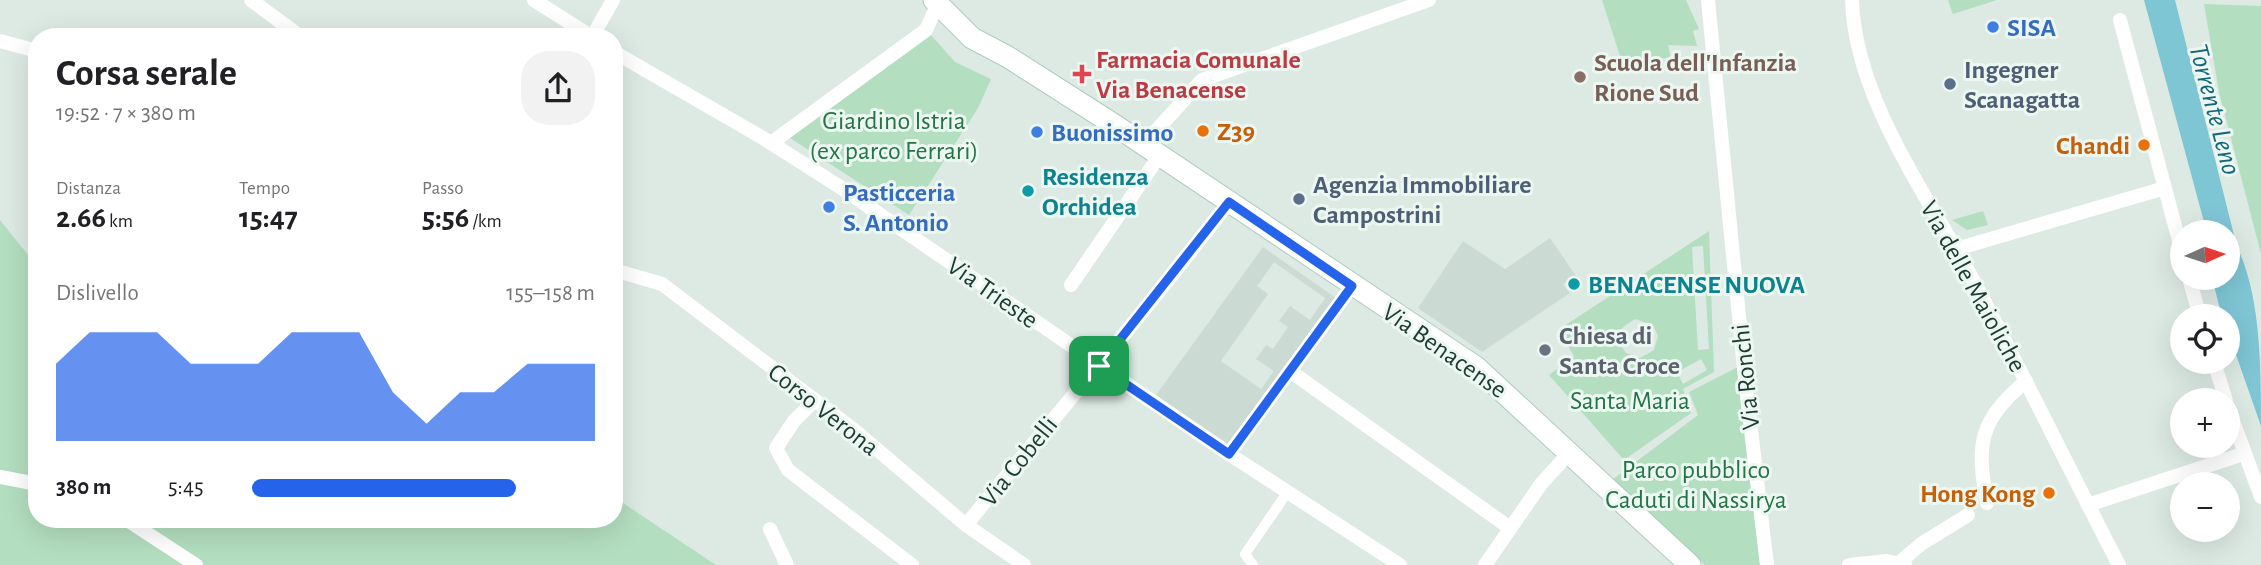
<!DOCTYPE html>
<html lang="it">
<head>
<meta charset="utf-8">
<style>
  body { margin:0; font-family:"Alegreya Sans",sans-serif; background:#f2f2f2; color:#202124; height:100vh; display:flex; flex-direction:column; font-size:26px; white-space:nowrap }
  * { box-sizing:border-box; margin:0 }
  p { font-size:23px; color:#757577 }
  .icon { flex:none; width:38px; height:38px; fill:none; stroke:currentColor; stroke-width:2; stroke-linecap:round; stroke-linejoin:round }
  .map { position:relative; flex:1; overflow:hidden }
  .drawer { position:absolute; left:28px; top:28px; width:595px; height:500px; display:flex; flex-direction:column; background:#fff; border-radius:28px; box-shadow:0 7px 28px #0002 }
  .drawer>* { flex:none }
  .needle { width:46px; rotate:87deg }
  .tools { position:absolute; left:2170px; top:220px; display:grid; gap:14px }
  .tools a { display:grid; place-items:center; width:70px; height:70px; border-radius:50%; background:#fff; box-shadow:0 7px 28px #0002; font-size:35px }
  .pin { position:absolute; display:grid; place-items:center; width:60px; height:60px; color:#fff; margin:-30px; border-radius:14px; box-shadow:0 4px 10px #0006 }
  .round { display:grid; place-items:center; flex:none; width:74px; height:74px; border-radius:28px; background:#f2f2f2 }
  .overview { display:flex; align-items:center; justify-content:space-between; height:119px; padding:0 28px }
  h1 { font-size:38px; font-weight:700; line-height:52px }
  .stats { display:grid; grid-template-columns:repeat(3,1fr); gap:10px; height:119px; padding:7px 28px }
  .stats div { display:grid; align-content:center }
  .stats b { font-size:30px; font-weight:700 }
  .stats small { font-size:19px; font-weight:400 }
  .stats p { font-size:19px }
  .chart { height:196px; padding:14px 28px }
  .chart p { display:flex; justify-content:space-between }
  .chart svg { width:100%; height:126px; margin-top:7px; fill:#2563eb; opacity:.7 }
  ul { padding:0 28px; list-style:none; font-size:23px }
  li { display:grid; grid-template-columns:112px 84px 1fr; align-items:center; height:52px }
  li i { height:18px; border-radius:9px; background:#2563eb }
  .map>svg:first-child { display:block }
</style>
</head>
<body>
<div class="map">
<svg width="2261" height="565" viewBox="0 0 2261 565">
  <rect width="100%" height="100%" fill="#ddeae4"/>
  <g fill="#cbdad3" fill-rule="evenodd">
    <polygon points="1550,238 1576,276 1563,284 1570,293 1482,352 1418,308 1463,241 1505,269"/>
    <path d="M1263 247 1336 298 1230 445 1156 395ZM1274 262 1325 298 1310 320 1290 306 1279 321 1288 327 1273 349 1266 345 1256 359 1274 371 1261 389 1221 361 1268 294 1257 286Z"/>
  </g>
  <g fill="#b3debf" fill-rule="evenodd">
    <polygon points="1602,0 1686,0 1699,29 1693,31 1697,46 1668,45 1671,58 1621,59"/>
    <polygon points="1948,0 1997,0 1953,14"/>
    <polygon points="2204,4 2261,6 2261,254 2219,92"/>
    <polygon points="931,35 955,62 991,79 978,108 909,215 790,138"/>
    <polygon points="1983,211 1988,225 1967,230 1952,220"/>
    <polygon points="0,220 37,266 37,520 614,520 614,497 716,565 0,565"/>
    <path d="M1709 231 1714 372 1683 389 1691 413 1624 460 1549 375 1574 356 1558 330ZM1703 246 1709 349 1698 350 1692 247ZM1635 319 1653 325 1658 336 1654 350 1640 358 1626 353 1620 344 1623 327ZM1701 359 1707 370 1683 384 1677 372Z"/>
    <polygon points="1738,367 1760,565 1705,565 1612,480 1698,415 1689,392"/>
  </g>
  <path fill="#7fc6d5" d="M2144 0H2175L2237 247C2261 296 2261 369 2261 426L2228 332V317H2222L2212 278H2228V233H2207Z"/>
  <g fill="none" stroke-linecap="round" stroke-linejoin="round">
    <defs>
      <polyline id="secondary" points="934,0 972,38 1008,57 1113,124 1476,367 1690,565"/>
    </defs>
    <use href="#secondary" stroke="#afcbc1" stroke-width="23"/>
    <polyline stroke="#fff" stroke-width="10" points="1253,565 1245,554 1287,493"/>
    <g stroke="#fff" stroke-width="14">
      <polyline points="251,0 301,37"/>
      <polyline points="534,0 592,37 613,0"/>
      <polyline points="1708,0 1746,388 1767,565"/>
      <path d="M1852 0C1855 98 1926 193 1971 276 2022 371 2069 469 2119 565"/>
      <polyline points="2120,20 2182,252"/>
      <polyline points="0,41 37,51"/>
      <polyline points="614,52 763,138 840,187 1229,454 1400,565"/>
      <polyline points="771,143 926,30 938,3"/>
      <polyline points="1144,144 1202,80 1429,0"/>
      <polyline points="1956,249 2165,188"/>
      <polyline points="614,270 662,284 853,429 966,525 1024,565"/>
      <polyline points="2189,278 2200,317"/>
      <polyline points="1071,285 1160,155"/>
      <polyline points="2214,362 2226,401"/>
      <polyline points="1290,371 1510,528"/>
      <polyline points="815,400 794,421 776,448 788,470 912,565"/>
      <polyline points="2228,407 2261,497"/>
      <polyline points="1229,454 1352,286"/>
      <polyline points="0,477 37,484"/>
      <path d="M1987 503C1976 443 1979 421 2026 381"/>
      <polyline points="2088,505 2243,454"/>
      <polyline points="127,520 196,565"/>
      <path d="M966 525C1054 417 1145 313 1229 202"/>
      <polyline points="770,529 787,565"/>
      <polyline points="1900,562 1921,544 1968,515"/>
      <polyline points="1485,565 1541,484 1570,452"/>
      <polyline points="1849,565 1887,561 1905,565"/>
    </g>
    <use href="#secondary" stroke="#fff" stroke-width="21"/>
  </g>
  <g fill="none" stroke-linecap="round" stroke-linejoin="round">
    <defs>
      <polygon id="route" points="1229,202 1352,286 1229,454 1099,366"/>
    </defs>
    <use href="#route" stroke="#fff" stroke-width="14"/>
    <use href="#route" stroke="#2563eb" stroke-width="9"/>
  </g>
  <g fill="#3f7fe0" stroke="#edf7f2" stroke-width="2.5">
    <circle cx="1993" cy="27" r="7"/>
    <circle cx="1037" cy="132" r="7"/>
    <circle cx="829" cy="207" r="7"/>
  </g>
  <path fill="#e0444e" stroke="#edf7f2" stroke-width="2.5" d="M1078.5 63.5h7v7h7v7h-7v7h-7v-7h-7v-7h7z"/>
  <circle fill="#8d6e63" stroke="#edf7f2" stroke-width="2.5" cx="1580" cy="77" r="7"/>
  <g fill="#5c6f8a" stroke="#edf7f2" stroke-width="2.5">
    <circle cx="1950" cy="84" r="7"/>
    <circle cx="1299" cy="199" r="7"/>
  </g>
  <g fill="#e8710a" stroke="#edf7f2" stroke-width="2.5">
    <circle cx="1203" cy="131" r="7"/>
    <circle cx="2144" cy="145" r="7"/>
    <circle cx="2049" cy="493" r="7"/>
  </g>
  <g fill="#0f9aa8" stroke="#edf7f2" stroke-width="2.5">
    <circle cx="1028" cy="191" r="7"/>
    <circle cx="1574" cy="284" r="7"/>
  </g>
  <circle fill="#6b7280" stroke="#edf7f2" stroke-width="2.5" cx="1545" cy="350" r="7"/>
  <g text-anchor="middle" stroke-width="6" stroke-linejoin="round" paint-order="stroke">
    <g font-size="26" font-weight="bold" fill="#366cbe" stroke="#edf7f2" text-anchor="start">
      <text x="2007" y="36">SISA</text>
      <text x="1051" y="141">Buonissimo</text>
      <text x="843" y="201">Pasticceria<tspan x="843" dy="30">S. Antonio</tspan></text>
    </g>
    <g font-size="26" font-weight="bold" fill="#be3a42" stroke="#edf7f2" text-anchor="start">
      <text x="1096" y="68">Farmacia Comunale<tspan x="1096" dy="30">Via Benacense</tspan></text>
    </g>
    <g font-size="26" font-weight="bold" fill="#785e54" stroke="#edf7f2" text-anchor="start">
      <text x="1594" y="71">Scuola dell'Infanzia<tspan x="1594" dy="30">Rione Sud</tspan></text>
    </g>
    <g font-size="26" font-weight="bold" fill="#4e5e75" stroke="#edf7f2" text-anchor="start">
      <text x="1964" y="78">Ingegner<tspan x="1964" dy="30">Scanagatta</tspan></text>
      <text x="1313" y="193">Agenzia Immobiliare<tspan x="1313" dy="30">Campostrini</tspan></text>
    </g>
    <g font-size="26" fill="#257445" stroke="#edf7f2">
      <text x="894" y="129">Giardino Istria<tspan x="894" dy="30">(ex parco Ferrari)</tspan></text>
      <text x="1630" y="409">Santa Maria</text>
      <text x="1696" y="478">Parco pubblico<tspan x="1696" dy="30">Caduti di Nassirya</tspan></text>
    </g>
    <g font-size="26" font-weight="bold" fill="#c56008" stroke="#edf7f2" text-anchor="end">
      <text x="1217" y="140" text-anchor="start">Z39</text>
      <text x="2130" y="154">Chandi</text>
      <text x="2035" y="502">Hong Kong</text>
    </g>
    <g font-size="26" font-weight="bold" fill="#0d838f" stroke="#edf7f2" text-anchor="start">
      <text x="1042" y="185">Residenza<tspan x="1042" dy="30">Orchidea</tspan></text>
      <text x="1588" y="293">BENACENSE NUOVA</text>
    </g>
    <g font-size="26" fill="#1d3a33" stroke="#edf7f2">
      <text transform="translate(1974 286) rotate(61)" y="9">Via delle Maioliche</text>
      <text transform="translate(993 292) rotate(35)" y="9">Via Trieste</text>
      <text transform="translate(1445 350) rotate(35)" y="9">Via Benacense</text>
      <text transform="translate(1745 377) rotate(-96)" y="9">Via Ronchi</text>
      <text transform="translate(824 409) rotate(38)" y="9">Corso Verona</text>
      <text transform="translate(1018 461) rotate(-51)" y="9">Via Cobelli</text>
    </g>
    <g font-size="26" font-weight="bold" fill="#5b616d" stroke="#edf7f2" text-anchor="start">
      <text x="1559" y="344">Chiesa di<tspan x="1559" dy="30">Santa Croce</tspan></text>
    </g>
    <g font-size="28" font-style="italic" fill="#14677a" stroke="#edf7f2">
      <text transform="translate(2216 109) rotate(75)" y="10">Torrente Leno</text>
    </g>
  </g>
</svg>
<div class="tools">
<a><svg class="needle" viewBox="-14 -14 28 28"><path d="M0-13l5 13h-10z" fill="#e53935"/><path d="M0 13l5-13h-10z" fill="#757577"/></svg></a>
<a><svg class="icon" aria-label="locate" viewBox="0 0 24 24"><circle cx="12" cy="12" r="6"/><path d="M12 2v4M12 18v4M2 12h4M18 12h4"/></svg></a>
<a>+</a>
<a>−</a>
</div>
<div class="pin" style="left:1099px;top:366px;background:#1e9e55"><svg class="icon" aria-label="arrive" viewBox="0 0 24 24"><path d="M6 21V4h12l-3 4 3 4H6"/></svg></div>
<section class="drawer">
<div class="overview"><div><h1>Corsa serale</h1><p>19:52 · 7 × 380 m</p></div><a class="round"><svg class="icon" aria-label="share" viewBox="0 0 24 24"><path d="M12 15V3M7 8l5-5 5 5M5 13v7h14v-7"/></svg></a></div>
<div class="stats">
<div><p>Distanza</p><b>2.66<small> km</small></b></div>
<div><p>Tempo</p><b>15:47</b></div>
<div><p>Passo</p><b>5:56<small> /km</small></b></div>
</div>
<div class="chart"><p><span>Dislivello</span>155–158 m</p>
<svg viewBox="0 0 160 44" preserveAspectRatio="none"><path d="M0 44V17L10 6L20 6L30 6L40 17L50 17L60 17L70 6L80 6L90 6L100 27L110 38L120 27L130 27L140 17L150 17L160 17V44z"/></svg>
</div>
<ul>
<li><b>380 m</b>5:45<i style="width:77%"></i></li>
</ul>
</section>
</div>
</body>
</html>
